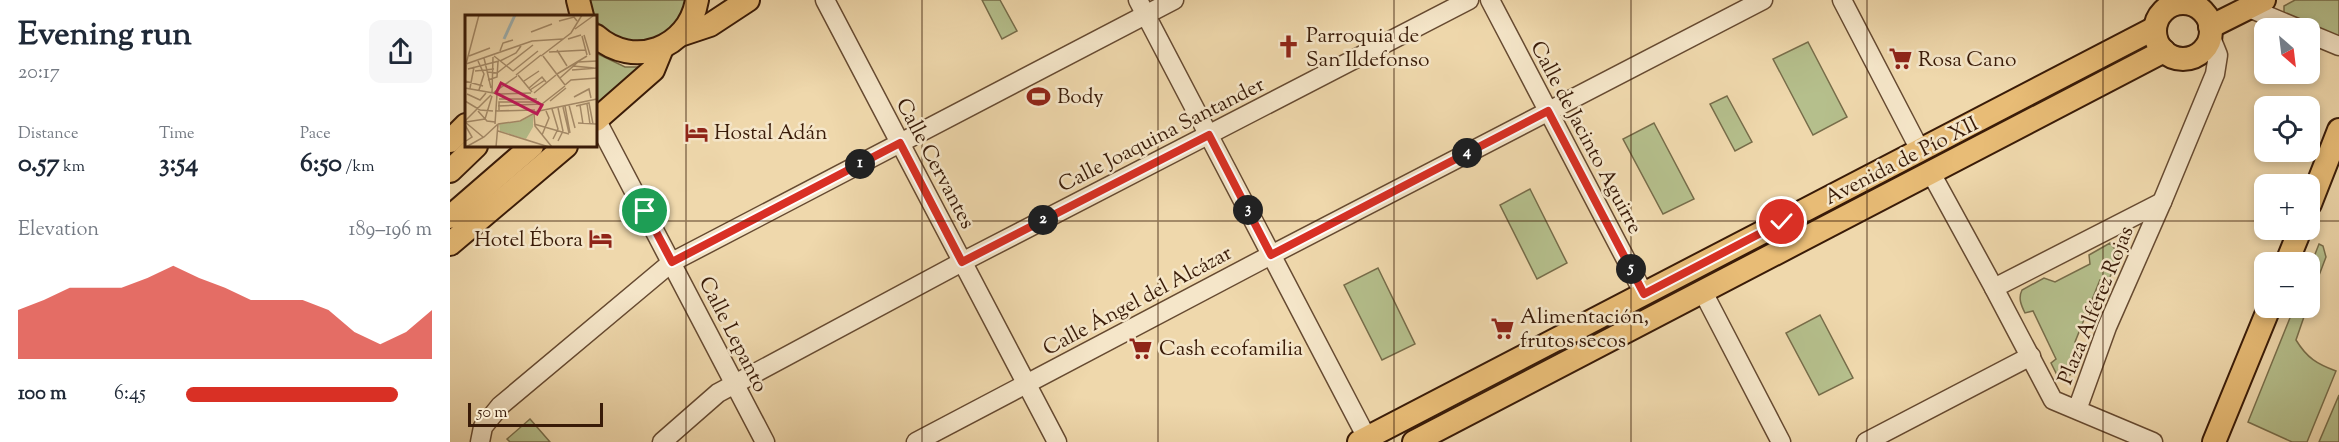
<!DOCTYPE html>
<html lang="en">
<head>
<meta charset="utf-8">
<style>
  body { margin:0; font-family:"Sorts Mill Goudy",serif; background:#f6f6f7; color:#1f2937; height:100vh; display:flex; flex-direction:column; font-size:22px; white-space:nowrap }
  * { box-sizing:border-box; margin:0 }
  p { font-size:20px; color:#747a83 }
  .icon { flex:none; width:33px; height:33px; fill:none; stroke:currentColor; stroke-width:2; stroke-linecap:round; stroke-linejoin:round }
  .map { position:relative; flex:1; overflow:hidden }
  .drawer { display:flex; flex-direction:column; background:#fff; width:450px }
  .drawer>* { flex:none }
  .needle { width:39px; rotate:152deg }
  .controls { position:absolute; left:1804px; top:18px; display:grid; gap:12px }
  .controls a { display:grid; place-items:center; width:66px; height:66px; border-radius:12px; background:#fff; box-shadow:0 3px 9px #0003; font-size:30px }
  .scale { position:absolute; left:18px; bottom:15px; width:135px; box-sizing:border-box; padding-left:6px; border:3px solid #391b08; border-top:0; font-size:16px; line-height:21px; white-space:nowrap; color:#391b08; -webkit-text-stroke:4px #f5e6c9; paint-order:stroke }
  .pin { position:absolute; display:grid; place-items:center; width:51px; height:51px; color:#fff; margin:-26px; border:3px solid #fff; border-radius:50%; box-shadow:0 2px 6px #0007 }
  .km { position:absolute; width:30px; height:30px; margin:-15px; border-radius:50%; background:#222; color:#fff; font-size:16px; line-height:30px; text-align:center }
  .round { display:grid; place-items:center; flex:none; width:63px; height:63px; border-radius:12px; background:#f6f6f7 }
  .summary { display:flex; align-items:center; justify-content:space-between; height:102px; padding:0 18px }
  h1 { font-size:33px; font-weight:800; line-height:45px }
  .figures { display:grid; grid-template-columns:repeat(3,1fr); gap:9px; height:102px; padding:6px 18px }
  .figures div { display:grid; align-content:center }
  .figures b { font-size:26px; font-weight:800 }
  .figures small { font-size:16px; font-weight:400 }
  .figures p { font-size:16px }
  .chart { height:168px; padding:12px 18px }
  .chart p { display:flex; justify-content:space-between }
  .chart svg { width:100%; height:108px; margin-top:6px; fill:#d93025; opacity:.7 }
  ul { padding:0 18px; list-style:none; font-size:20px }
  li { display:grid; grid-template-columns:96px 72px 1fr; align-items:center; height:45px }
  li i { height:15px; border-radius:8px; background:#d93025 }
  main { display:flex; flex:1; min-height:0 }
  .map>svg:first-child { display:block }
</style>
</head>
<body>
<main>
<section class="drawer">
<div class="summary"><div><h1>Evening run</h1><p>20:17</p></div><a class="round"><svg class="icon" aria-label="share" viewBox="0 0 24 24"><path d="M12 15V3M7 8l5-5 5 5M5 13v7h14v-7"/></svg></a></div>
<div class="figures">
<div><p>Distance</p><b>0.57<small> km</small></b></div>
<div><p>Time</p><b>3:54</b></div>
<div><p>Pace</p><b>6:50<small> /km</small></b></div>
</div>
<div class="chart"><p><span>Elevation</span>189–196 m</p>
<svg viewBox="0 0 160 44" preserveAspectRatio="none"><path d="M0 44V24L10 20L20 15L30 15L40 15L50 11L60 6L70 11L80 15L90 20L100 20L110 20L120 24L130 33L140 38L150 33L160 24V44z"/></svg>
</div>
<ul>
<li><b>100 m</b>6:45<i style="width:86%"></i></li>
</ul>
</section>
<div class="map">
<svg width="1889" height="442" viewBox="0 0 1889 442">
  <rect width="100%" height="100%" fill="#efd8ac"/>
  <filter id="stains"><feTurbulence type="fractalNoise" baseFrequency=".00333" numOctaves="4"/><feColorMatrix values="0 0 0 0 .2 0 0 0 0 .09 0 0 0 0 .02 0 0 0 .5 -.17"/></filter>
  <radialGradient id="worn" r=".72"><stop offset=".6" stop-color="#630" stop-opacity="0"/><stop offset="1" stop-color="#630" stop-opacity=".3"/></radialGradient>
  <g fill="#b5bf8c" stroke="#776d4a" stroke-width="1.5">
    <path d="M139 0H236C229 38 183 57 153 29 145 21 142 11 139 0Z"/>
    <polygon points="532,0 550,0 567,31 552,39"/>
    <polygon points="1845,0 1889,0 1889,39 1841,19 1834,14 1834,6"/>
    <polygon points="1358,42 1397,117 1363,135 1323,59"/>
    <polygon points="146,53 175,67 193,67 146,107"/>
    <polygon points="1277,96 1302,142 1285,151 1260,104"/>
    <polygon points="1204,123 1244,199 1213,214 1173,139"/>
    <polygon points="1080,189 1117,263 1087,279 1050,205"/>
    <path d="M1660 243 1669 254 1658 282 1650 280 1625 342 1632 347 1620 375H1607L1601 363 1606 359 1583 311 1575 313C1571 305 1568 298 1572 290L1594 278 1605 282 1640 264 1639 255Z"/>
    <polygon points="1869,244 1873,246 1876,257 1860,299 1860,267"/>
    <polygon points="928,268 965,344 932,360 894,285"/>
    <path d="M1844 308H1857L1846 340C1857 358 1867 364 1886 371L1857 442H1842L1798 422Z"/>
    <polygon points="1370,315 1403,378 1369,395 1336,333"/>
    <polygon points="1889,395 1889,442 1869,442"/>
    <polygon points="80,419 100,442 60,442 57,439"/>
  </g>
  <g fill="none" stroke-linecap="round" stroke-linejoin="round">
    <defs>
      <g id="minor">
        <polyline points="375,0 607,442"/>
        <polyline points="688,0 917,438"/>
        <polyline points="1040,0 1194,294"/>
        <polyline points="1392,0 1470,150"/>
        <polyline points="1799,8 1847,28"/>
        <polyline points="1860,34 1889,46"/>
        <polyline points="146,119 315,442"/>
        <polyline points="1481,173 1544,288"/>
        <polyline points="1712,202 1765,74 1768,55 1760,35"/>
        <polyline points="1253,292 1331,442"/>
        <polyline points="1627,410 1657,327 1712,202 1544,288 1603,400 1703,442"/>
        <polyline points="30,442 33,427 50,406 222,262 724,0"/>
        <polyline points="212,442 268,393 512,262 1019,0"/>
        <polyline points="466,442 821,255 1313,0"/>
        <polyline points="1416,442 1581,356"/>
      </g>
      <g id="major">
        <polyline points="128,0 132,16"/>
        <circle cx="1733" cy="31" r="28"/>
        <polyline points="1760,27 1814,0"/>
        <polyline points="230,35 260,25 298,0"/>
        <path d="M146 36C183 69 239 49 247 0"/>
        <polyline points="146,120 203,70 212,48"/>
        <polyline points="0,141 16,125"/>
        <polyline points="0,171 26,146"/>
        <polyline points="1860,204 1889,130"/>
        <polyline points="0,217 82,146"/>
        <polyline points="0,244 116,146"/>
        <polyline points="1837,262 1850,230"/>
        <polyline points="909,442 1705,28"/>
        <polyline points="964,442 1714,51"/>
        <polyline points="1764,442 1819,308"/>
      </g>
    </defs>
    <use href="#minor" stroke="#664a31" stroke-width="21"/>
    <use href="#major" stroke="#391b08" stroke-width="26"/>
    <use href="#minor" stroke="#f5e6c9" stroke-width="18"/>
    <use href="#major" stroke="#e8bc76" stroke-width="22"/>
  </g>
  <g fill="none" stroke-linecap="round" stroke-linejoin="round">
    <defs>
      <polyline id="route" points="195,211 222,262 450,143 512,262 759,135 821,255 1098,111 1194,294 1332,222"/>
    </defs>
    <use href="#route" stroke="#fff" stroke-width="12"/>
    <use href="#route" stroke="#d93025" stroke-width="8"/>
  </g>
  <path fill="none" stroke="#391b08" stroke-width="1.5" stroke-opacity="0.55" d="M236 0V442M472 0V442M708 0V442M944 0V442M1181 0V442M1417 0V442M1653 0V442M0 221H1815M1860 221H1889"/>
  <defs>
    <symbol id="church-bare" viewBox="-9 -9 18 18"><path d="M-1.2-6h2.4v3.5h3.3v2.4h-3.3V6h-2.4V-.1h-3.3v-2.4h3.3Z" fill="#8f2418" stroke="#f5e6c9" stroke-width="2.5" paint-order="stroke"/></symbol>
    <symbol id="supermarket-bare" viewBox="-9 -9 18 18"><path d="M-6-5.5h2.5l.6 2H6L4.5 2H-2.5L-4.4-4H-6ZM-1.5 3.2a1.3 1.3 0 1 0 .1 0ZM3 3.2a1.3 1.3 0 1 0 .1 0Z" fill="#8f2418" stroke="#f5e6c9" stroke-width="2.5" paint-order="stroke"/></symbol>
    <symbol id="stadium-bare" viewBox="-9 -9 18 18"><path d="M0-5a6.5 5 0 1 0 0 10a6.5 5 0 1 0 0-10ZM-3.5-1.8h7v3.6h-7Z" fill="#8f2418" stroke="#f5e6c9" stroke-width="2.5" paint-order="stroke"/></symbol>
    <symbol id="hotel-bare" viewBox="-9 -9 18 18"><path d="M-6-4.5h1.5V1H6V5H4.5V3h-9V5H-6ZM-4 0a1.8 1.8 0 1 1 3.6 0ZM.5 0V-2.5h3Q6-2.5 6 0Z" fill="#8f2418" stroke="#f5e6c9" stroke-width="2.5" paint-order="stroke"/></symbol>
  </defs>
  <g fill-rule="evenodd">
    <use href="#church-bare" x="822" y="30" width="33" height="33"/>
    <use href="#supermarket-bare" x="1434" y="42" width="33" height="33"/>
    <use href="#stadium-bare" x="572" y="80" width="33" height="33"/>
    <use href="#hotel-bare" x="230" y="116" width="33" height="33"/>
    <use href="#hotel-bare" x="134" y="222" width="33" height="33"/>
    <use href="#supermarket-bare" x="1036" y="312" width="33" height="33"/>
    <use href="#supermarket-bare" x="674" y="332" width="33" height="33"/>
  </g>
  <g text-anchor="middle" stroke-width="5" stroke-linejoin="round" paint-order="stroke">
    <g font-size="21" fill="#391b08" stroke="#f5e6c9" text-anchor="start">
      <text x="856" y="42">Parroquia de<tspan x="856" dy="24">San Ildefonso</tspan></text>
      <text x="1468" y="66">Rosa Cano</text>
      <text x="607" y="103">Body</text>
      <text x="264" y="139">Hostal Adán</text>
      <text x="133" y="246" text-anchor="end">Hotel Ébora</text>
      <text x="1070" y="323">Alimentación,<tspan x="1070" dy="24">frutos secos</tspan></text>
      <text x="709" y="355">Cash ecofamilia</text>
    </g>
    <g font-size="21" fill="#391b08" stroke="#f5e6c9">
      <text transform="translate(711 134) rotate(-27)" y="7">Calle Joaquina Santander</text>
      <text transform="translate(1137 137) rotate(62)" y="7">Calle de Jacinto Aguirre</text>
      <text transform="translate(1451 160) rotate(-27)" y="7">Avenida de Pío XII</text>
      <text transform="translate(486 163) rotate(62)" y="7">Calle Cervantes</text>
      <text transform="translate(687 300) rotate(-28)" y="7">Calle Ángel del Alcázar</text>
      <text transform="translate(1645 305) rotate(-68)" y="7">Plaza Alférez Rojas</text>
      <text transform="translate(284 334) rotate(63)" y="7">Calle Lepanto</text>
    </g>
  </g>
  <g transform="translate(15 15)">
    <rect width="132" height="132" fill="#efd8ac"/>
    <path d="M68 100V112L61 124 35 116 34 108 54 107Z" fill="#b5bf8c"/>
    <path fill="none" stroke="#a1b6b7" stroke-width="3" d="M39 24 50 0"/>
    <path fill="none" stroke="#a68c6a" stroke-width="1.5" d="M94 6 109 2 112 6M110 14 128 1M66 17 87 9M116 20 103 24 116 20M119 20 125 40M117 21 122 40M92 35 102 51M35 36 38 28 48 25M84 37 121 35M4 41 25 33M29 41 48 56M76 41 106 18 117 0M78 41 100 70M19 43 26 73M13 46 19 59 14 75M35 46 51 38 56 31M1 49 67 26 98 24M1 49 14 0M41 51 68 30M108 51 129 53M3 54 34 46M107 55 132 53M10 56 29 54M48 56 73 36M22 57 32 58 41 51M92 59 122 41M51 60 76 40M53 60 67 77M95 63 113 47 132 46M23 65 32 62 33 47M0 66 18 71M59 66 74 56M0 68 1 50M100 70 106 65 132 63M0 73 34 79M5 73 9 52M64 73 77 62 81 67M65 75 80 65M27 78 28 42M28 78 52 61M69 78 91 60M2 79 15 85 21 78M34 79 66 78M109 82 124 74 126 83M34 84H72M0 86 15 95 28 96M85 86 101 73M77 89 100 71M122 89 125 109M104 90 110 113M115 90 118 109M33 91 76 89M100 91 105 118M111 91 124 88 128 109M98 92 104 118M93 93 98 116 93 126M87 94 93 114 88 124M34 95V87H74M13 96 22 106 30 107M30 96 70 95M69 97 132 84M69 99 70 111 87 132M20 104 27 81M0 106 26 80M0 107 18 122M1 107 20 104M113 108 132 109M30 109 32 79M33 109 55 106 68 99M69 109 104 119M0 110 7 122 1 126M33 116 84 132M77 120 84 103 81 96M1 132 19 122 33 109M31 132 33 109"/>
    <path fill="#c2185b" fill-opacity="0.15" stroke="#c2185b" stroke-width="3" d="M36 68 77 90 72 99 31 78Z"/>
    <rect width="132" height="132" fill="none" stroke="#391b08" stroke-width="3"/>
  </g>
  <rect width="100%" height="100%" filter="url(#stains)"/>
  <rect width="100%" height="100%" fill="url(#worn)"/>
</svg>
<div class="controls">
<a><svg class="needle" viewBox="-14 -14 28 28"><path d="M0-13l5 13h-10z" fill="#e53935"/><path d="M0 13l5-13h-10z" fill="#747a83"/></svg></a>
<a><svg class="icon" aria-label="locate" viewBox="0 0 24 24"><circle cx="12" cy="12" r="6"/><path d="M12 2v4M12 18v4M2 12h4M18 12h4"/></svg></a>
<a>+</a>
<a>−</a>
</div>
<div class="scale">50 m</div>
<div class="pin" style="left:195px;top:211px;background:#1e9e55"><svg class="icon" aria-label="arrive" viewBox="0 0 24 24"><path d="M6 21V4h12l-3 4 3 4H6"/></svg></div>
<div class="pin" style="left:1332px;top:222px;background:#d93025"><svg class="icon" aria-label="check" viewBox="0 0 24 24"><path d="M5 12l5 5 9-10"/></svg></div>
<b class="km" style="left:410px;top:164px">1</b>
<b class="km" style="left:593px;top:220px">2</b>
<b class="km" style="left:798px;top:210px">3</b>
<b class="km" style="left:1017px;top:153px">4</b>
<b class="km" style="left:1181px;top:269px">5</b>
</div>
</main>
</body>
</html>
